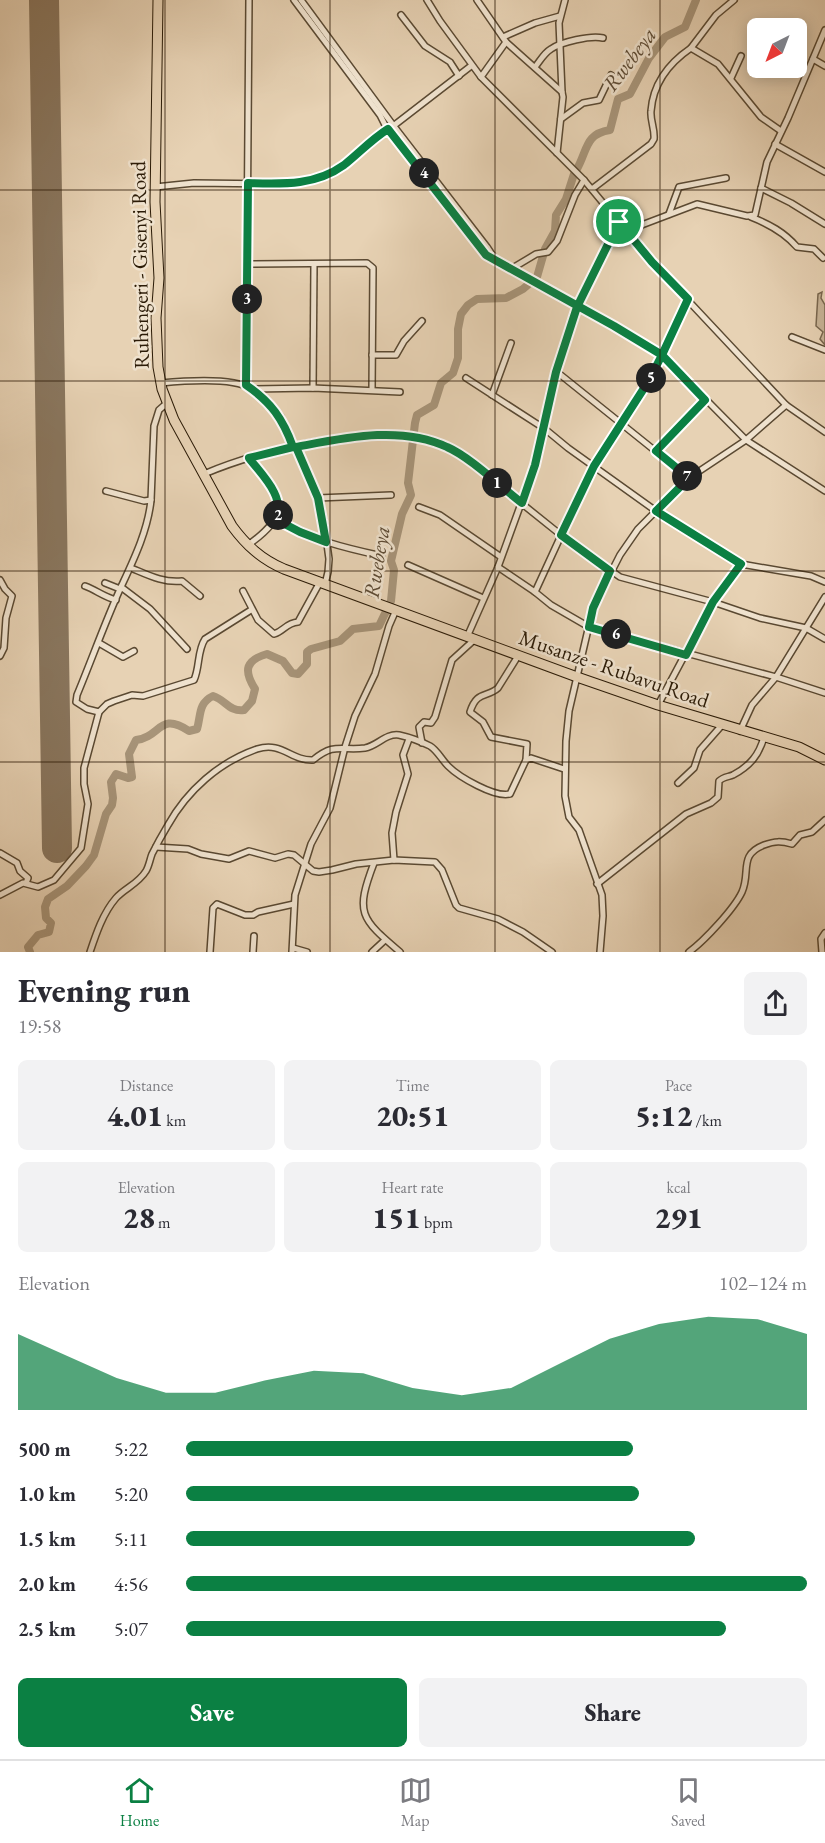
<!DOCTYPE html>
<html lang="en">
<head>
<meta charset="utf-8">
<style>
  body { margin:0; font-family:"EB Garamond",serif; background:#f2f2f3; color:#2b2b33; height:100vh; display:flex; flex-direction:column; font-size:22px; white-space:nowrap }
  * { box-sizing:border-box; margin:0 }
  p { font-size:20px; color:#7c7c81 }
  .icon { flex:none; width:33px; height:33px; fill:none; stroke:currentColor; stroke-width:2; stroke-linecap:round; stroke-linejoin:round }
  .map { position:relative; height:952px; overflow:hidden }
  .side { display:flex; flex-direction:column; background:#fff; flex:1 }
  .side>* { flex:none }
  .needle { width:39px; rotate:222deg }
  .tools { position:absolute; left:747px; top:18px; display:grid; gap:12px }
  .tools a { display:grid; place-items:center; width:60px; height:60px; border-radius:9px; background:#fff; box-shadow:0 3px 15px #0003; font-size:30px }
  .pin { position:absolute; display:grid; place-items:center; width:51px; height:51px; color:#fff; margin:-26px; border:3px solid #fff; border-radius:50%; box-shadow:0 2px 6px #0007 }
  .km { position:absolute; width:30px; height:30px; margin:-15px; border-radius:50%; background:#222; color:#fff; font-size:16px; line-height:30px; text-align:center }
  .round { display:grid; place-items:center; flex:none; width:63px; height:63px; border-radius:9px; background:#f2f2f3 }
  .summary { display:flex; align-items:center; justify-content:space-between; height:102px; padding:0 18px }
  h1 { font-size:33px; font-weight:800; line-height:45px }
  .stats { display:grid; grid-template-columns:repeat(3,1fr); gap:9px; height:102px; padding:6px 18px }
  .stats div { display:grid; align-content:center; border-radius:9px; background:#f2f2f3; text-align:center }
  .stats b { font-size:30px; font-weight:800 }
  .stats small { font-size:16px; font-weight:400 }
  .stats p { font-size:16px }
  .chart { height:168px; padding:12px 18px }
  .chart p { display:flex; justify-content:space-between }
  .chart svg { width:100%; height:108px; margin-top:6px; fill:#0b8043; opacity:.7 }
  .action { display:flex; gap:12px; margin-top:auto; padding:12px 18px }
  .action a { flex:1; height:69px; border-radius:9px; background:#0b8043; color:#fff; font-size:24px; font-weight:800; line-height:69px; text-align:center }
  .action a+a { background:#f2f2f3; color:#2b2b33 }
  ul { padding:0 18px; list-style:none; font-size:20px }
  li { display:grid; grid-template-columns:96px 72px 1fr; align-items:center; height:45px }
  li i { height:15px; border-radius:8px; background:#0b8043 }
  .menu { display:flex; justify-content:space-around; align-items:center; height:84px; border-top:2px solid #e1e1e2; background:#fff; font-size:16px; color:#7c7c81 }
  .menu a { display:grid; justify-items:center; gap:3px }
  .menu .selected { color:#0b8043 }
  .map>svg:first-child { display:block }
</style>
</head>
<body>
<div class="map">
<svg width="825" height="952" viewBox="0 0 825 952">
  <rect width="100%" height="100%" fill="#e7d2b4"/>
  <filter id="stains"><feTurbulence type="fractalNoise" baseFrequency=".00333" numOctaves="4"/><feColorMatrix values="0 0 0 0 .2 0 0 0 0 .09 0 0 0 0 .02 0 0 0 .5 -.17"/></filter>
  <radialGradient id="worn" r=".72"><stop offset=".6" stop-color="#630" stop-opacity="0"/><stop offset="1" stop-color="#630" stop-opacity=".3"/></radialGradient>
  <polygon fill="#c7b397" stroke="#79674f" stroke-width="1.5" points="822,292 821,298 825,305 825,345 820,339 823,332 816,326 818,294"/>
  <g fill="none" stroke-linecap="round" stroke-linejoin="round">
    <g stroke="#a79479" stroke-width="8">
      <path d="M577 169C588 149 585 134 610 130L618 99 630 94 649 58 665 37 685 27 696 0"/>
      <path d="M30 952 28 947 38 935 49 932 51 923 46 918 45 907 48 899 67 886 86 866 94 855 106 814 112 805 113 798 111 782 116 774 128 778 132 777 129 754 136 740C161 737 159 711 189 731L197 729C201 716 198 703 213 696 226 700 229 712 244 710L252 701 255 689C243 670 246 660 267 654L283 661 292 673 298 674 307 664V652L311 649 340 641 353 629 379 626 391 601 394 570 391 561 402 514 411 495 408 483 415 423 417 415 434 405 441 383 453 373 458 358V329L461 314 468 305 477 299 506 298 523 289 537 277 545 249 555 231 556 215 566 199 574 174"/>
    </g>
    <polyline stroke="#89765e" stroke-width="30" points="44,0 57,848"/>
    <defs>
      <g id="street">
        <polyline points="294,0 380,115 386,127 398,139 486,255 634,337 662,355 746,440 825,491"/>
        <polyline points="301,0 393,125 487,247 495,259"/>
        <polyline points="427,0 440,21 481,77 584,180 652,262 786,405 825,432"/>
        <polyline points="477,0 506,42 562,92 563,97 557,153"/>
        <polyline points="401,15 425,46 450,62 459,76"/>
        <polyline points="503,37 535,23 560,16"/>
        <polyline points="691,48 716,15 734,0"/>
        <polyline points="813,59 825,66"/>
        <path d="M535 67C540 61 544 53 551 49 561 42 591 35 603 38"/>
        <polyline points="481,77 506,42"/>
        <polyline points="731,78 741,56"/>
        <polyline points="562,92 559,23 565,0"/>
        <polyline points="561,119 583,103 599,100 611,75"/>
        <polyline points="775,144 825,172"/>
        <polyline points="155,187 194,183 285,184 318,178 344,164 471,66"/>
        <polyline points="761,188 791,203 825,224"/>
        <path d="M592 189 651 144 654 139C655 129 650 120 651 111 653 84 669 63 691 48L718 64 761 117 781 131"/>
        <polyline points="669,214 679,187 726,178"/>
        <path d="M751 217C769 224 784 232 797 247L814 249 823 258"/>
        <polyline points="627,233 639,226 697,204 747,216 755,215 767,162 788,118 825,30"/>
        <polyline points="247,264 367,263 373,268 372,390"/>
        <polyline points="511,269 536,254 548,252 557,241 575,195 584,180"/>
        <polyline points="792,337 825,350"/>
        <polyline points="372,355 396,355 404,341 422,321"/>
        <polyline points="557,372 689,478"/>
        <polyline points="466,378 545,429 568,448 656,511 741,564 811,576 825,582"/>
        <path d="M161 383C182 381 234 377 251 389L313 388 400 392"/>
        <polyline points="246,385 249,0"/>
        <polyline points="313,388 314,264"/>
        <polyline points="251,389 281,417 293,447"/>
        <polyline points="492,395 511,343"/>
        <polyline points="296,447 318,498 324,522 329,559 328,572 325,584"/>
        <polyline points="655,451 705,400"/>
        <path d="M204 474C261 450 365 425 426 439 438 442 449 447 460 454L561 535 620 577 713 602 760 618 806 628 825 639"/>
        <polyline points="318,498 391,495"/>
        <polyline points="151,500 154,426 159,410 167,403"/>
        <polyline points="419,507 440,515 501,557"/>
        <path d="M275 519C308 539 345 548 382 556"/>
        <path d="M248 545C297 510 278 497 249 457"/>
        <polyline points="408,565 483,598"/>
        <polyline points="498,567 535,592 551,605 589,627 776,677 825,693"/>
        <path d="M131 568C148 575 163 583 182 581L200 596"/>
        <polyline points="0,580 5,589 12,596 6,618 4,648 0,656"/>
        <polyline points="105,583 120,589"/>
        <path d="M85 586C96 590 104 597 116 600"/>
        <polyline points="121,587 150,609 187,649"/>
        <path d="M243 591 258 620 274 634C284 631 286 623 298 622L320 582"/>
        <polyline points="535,592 593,466 656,369 688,299"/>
        <polyline points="467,637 498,567 535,465 557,372 577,307 619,222"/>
        <polyline points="99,643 123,657 134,651"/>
        <path d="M518 656 498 688C487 698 477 690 470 712L483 722 491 737 527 744 526 760"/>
        <polyline points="658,705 713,602 741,564"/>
        <path d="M99 712 87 709 76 702 77 695C92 659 105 622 121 587 134 559 148 530 151 500L144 501 106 491"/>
        <polyline points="740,731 752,705 776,677 825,597"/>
        <polyline points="422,743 419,727 424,722 431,723 435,717 452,660 474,640"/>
        <polyline points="678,783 694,768 700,750 722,725"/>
        <polyline points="156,847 188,849 201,854 229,859 249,851 275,858 288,854 294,855 313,871 319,872 332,870 356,864 394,860 435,862 442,870 456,905 459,908 498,919 523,932 552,952"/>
        <polyline points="0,853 17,863 20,871 28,878 26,883"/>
        <polyline points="394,860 392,833 396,812 408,774 403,755 409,739"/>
        <path d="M374 863C355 913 360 918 400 952"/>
        <path d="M597 884 686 814 711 803 718 797 719 781C723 777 728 777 733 775 750 766 759 755 764 737"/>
        <path d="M0 895 23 883 38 887 54 880 81 848 88 804 84 784V768L99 712 107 704 114 701 132 695 143 696 194 680C200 667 197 651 205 639L251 610"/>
        <polyline points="293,948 307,952"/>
        <path d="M90 952C96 934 103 913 116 898 125 888 138 884 146 871 149 866 150 859 152 854 157 844 162 835 168 825 187 791 219 762 257 749 282 741 291 761 313 760 335 742 341 751 365 748 377 746 386 733 399 735 408 737 422 742 430 746 437 750 442 760 448 766 459 777 495 798 510 794L526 760 531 758 564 769"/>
        <polyline points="210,952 213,908 217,904 245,915 253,915 258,912 294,904"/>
        <polyline points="253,952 254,936"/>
        <polyline points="292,952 295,895 311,844 330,808 345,747 355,716 375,674 389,626 396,610"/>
        <polyline points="372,952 385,940"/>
        <polyline points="600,952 603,916 602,895 579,830 569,817 565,796 566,741 569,711 593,608 620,555 638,529 689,478 746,440 786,405"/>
        <path d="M689 952C704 941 734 909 742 892 751 872 738 855 764 845 775 841 781 841 792 844L800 835 812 832 825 820"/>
        <polyline points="822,952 821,939 825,933"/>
      </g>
      <path id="highway" d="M158 0 155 202 159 278 156 318 158 367 162 389 174 420 232 526C246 545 261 559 284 569L577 677 658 705 799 747 825 760"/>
    </defs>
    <use href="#street" stroke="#5a4932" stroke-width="8"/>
    <use href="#highway" stroke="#2b1b07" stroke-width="11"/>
    <use href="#street" stroke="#efe2ce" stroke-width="5"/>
    <use href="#highway" stroke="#e7d2b4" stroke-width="9"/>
  </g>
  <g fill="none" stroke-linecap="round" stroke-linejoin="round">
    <defs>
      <path id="route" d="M619 222 577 307 556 372 535 465 522 503C501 487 470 457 447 447 400 425 344 438 296 447H293L249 458C261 474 287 498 275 519L300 532 326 542 318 498 296 447H293C283 419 271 402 246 385L248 183C282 184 315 186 344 165 359 153 372 139 388 129L486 255 614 326 662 355 648 382 594 466 561 535 610 571 593 608 589 627 686 655 713 602 741 564 656 511 689 478 656 451 705 400 662 355 688 299 652 262 619 222"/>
    </defs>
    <use href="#route" stroke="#fff" stroke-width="12"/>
    <use href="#route" stroke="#0b8043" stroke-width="8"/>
  </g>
  <path fill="none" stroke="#2b1b07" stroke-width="1.5" stroke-opacity="0.55" d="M165 0V952M330 0V952M495 0V952M660 0V952M0 190H825M0 381H825M0 571H825M0 762H825"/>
  <g text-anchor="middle" stroke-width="5" stroke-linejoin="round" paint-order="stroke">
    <g font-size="21" fill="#2b1b07" stroke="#efe2ce">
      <text transform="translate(140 265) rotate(-91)" y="7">Ruhengeri - Gisenyi Road</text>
      <text transform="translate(614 669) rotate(19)" y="7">Musanze - Rubavu Road</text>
    </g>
    <g font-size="22" font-style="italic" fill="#5d4b35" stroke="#efe2ce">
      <text transform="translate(629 59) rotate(-53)" y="8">Rwebeya</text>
      <text transform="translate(376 562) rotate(-81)" y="8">Rwebeya</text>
    </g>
  </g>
  <rect width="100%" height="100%" filter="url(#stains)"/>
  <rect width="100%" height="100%" fill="url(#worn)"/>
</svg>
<div class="tools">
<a><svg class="needle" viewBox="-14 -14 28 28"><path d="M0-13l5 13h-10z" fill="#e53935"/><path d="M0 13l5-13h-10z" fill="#7c7c81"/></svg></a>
</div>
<div class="pin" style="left:619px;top:222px;background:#1e9e55"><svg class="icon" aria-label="arrive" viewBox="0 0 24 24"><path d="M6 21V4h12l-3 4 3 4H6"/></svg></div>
<b class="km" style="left:497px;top:483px">1</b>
<b class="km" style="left:278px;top:515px">2</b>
<b class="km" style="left:247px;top:299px">3</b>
<b class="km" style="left:424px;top:173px">4</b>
<b class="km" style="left:651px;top:378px">5</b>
<b class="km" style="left:616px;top:634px">6</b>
<b class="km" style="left:687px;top:476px">7</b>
</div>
<section class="side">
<div class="summary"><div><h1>Evening run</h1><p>19:58</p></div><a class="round"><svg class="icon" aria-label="share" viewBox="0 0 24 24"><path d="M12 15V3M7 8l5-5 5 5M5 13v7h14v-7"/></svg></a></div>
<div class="stats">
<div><p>Distance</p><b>4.01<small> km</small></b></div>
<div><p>Time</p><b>20:51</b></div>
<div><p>Pace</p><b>5:12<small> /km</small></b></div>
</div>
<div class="stats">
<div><p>Elevation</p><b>28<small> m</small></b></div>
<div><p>Heart rate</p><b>151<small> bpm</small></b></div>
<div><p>kcal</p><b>291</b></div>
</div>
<div class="chart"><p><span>Elevation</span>102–124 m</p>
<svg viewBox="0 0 160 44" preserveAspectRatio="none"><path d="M0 44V13L10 22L20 31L30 37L40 37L50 32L60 28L70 29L80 35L90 38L100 35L110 25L120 15L130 9L140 6L150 7L160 13V44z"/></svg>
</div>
<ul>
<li><b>500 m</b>5:22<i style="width:72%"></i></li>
<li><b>1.0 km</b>5:20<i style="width:73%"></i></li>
<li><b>1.5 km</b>5:11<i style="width:82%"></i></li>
<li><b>2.0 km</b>4:56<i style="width:100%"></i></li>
<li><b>2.5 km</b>5:07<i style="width:87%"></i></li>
</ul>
<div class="action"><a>Save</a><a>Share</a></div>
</section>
<nav class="menu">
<a class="selected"><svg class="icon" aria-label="home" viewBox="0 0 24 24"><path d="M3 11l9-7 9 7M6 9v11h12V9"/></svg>Home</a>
<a><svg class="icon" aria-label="map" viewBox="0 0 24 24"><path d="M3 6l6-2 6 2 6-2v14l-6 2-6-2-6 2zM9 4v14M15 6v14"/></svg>Map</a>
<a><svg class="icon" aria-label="saved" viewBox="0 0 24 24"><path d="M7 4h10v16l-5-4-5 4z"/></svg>Saved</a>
</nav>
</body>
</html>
